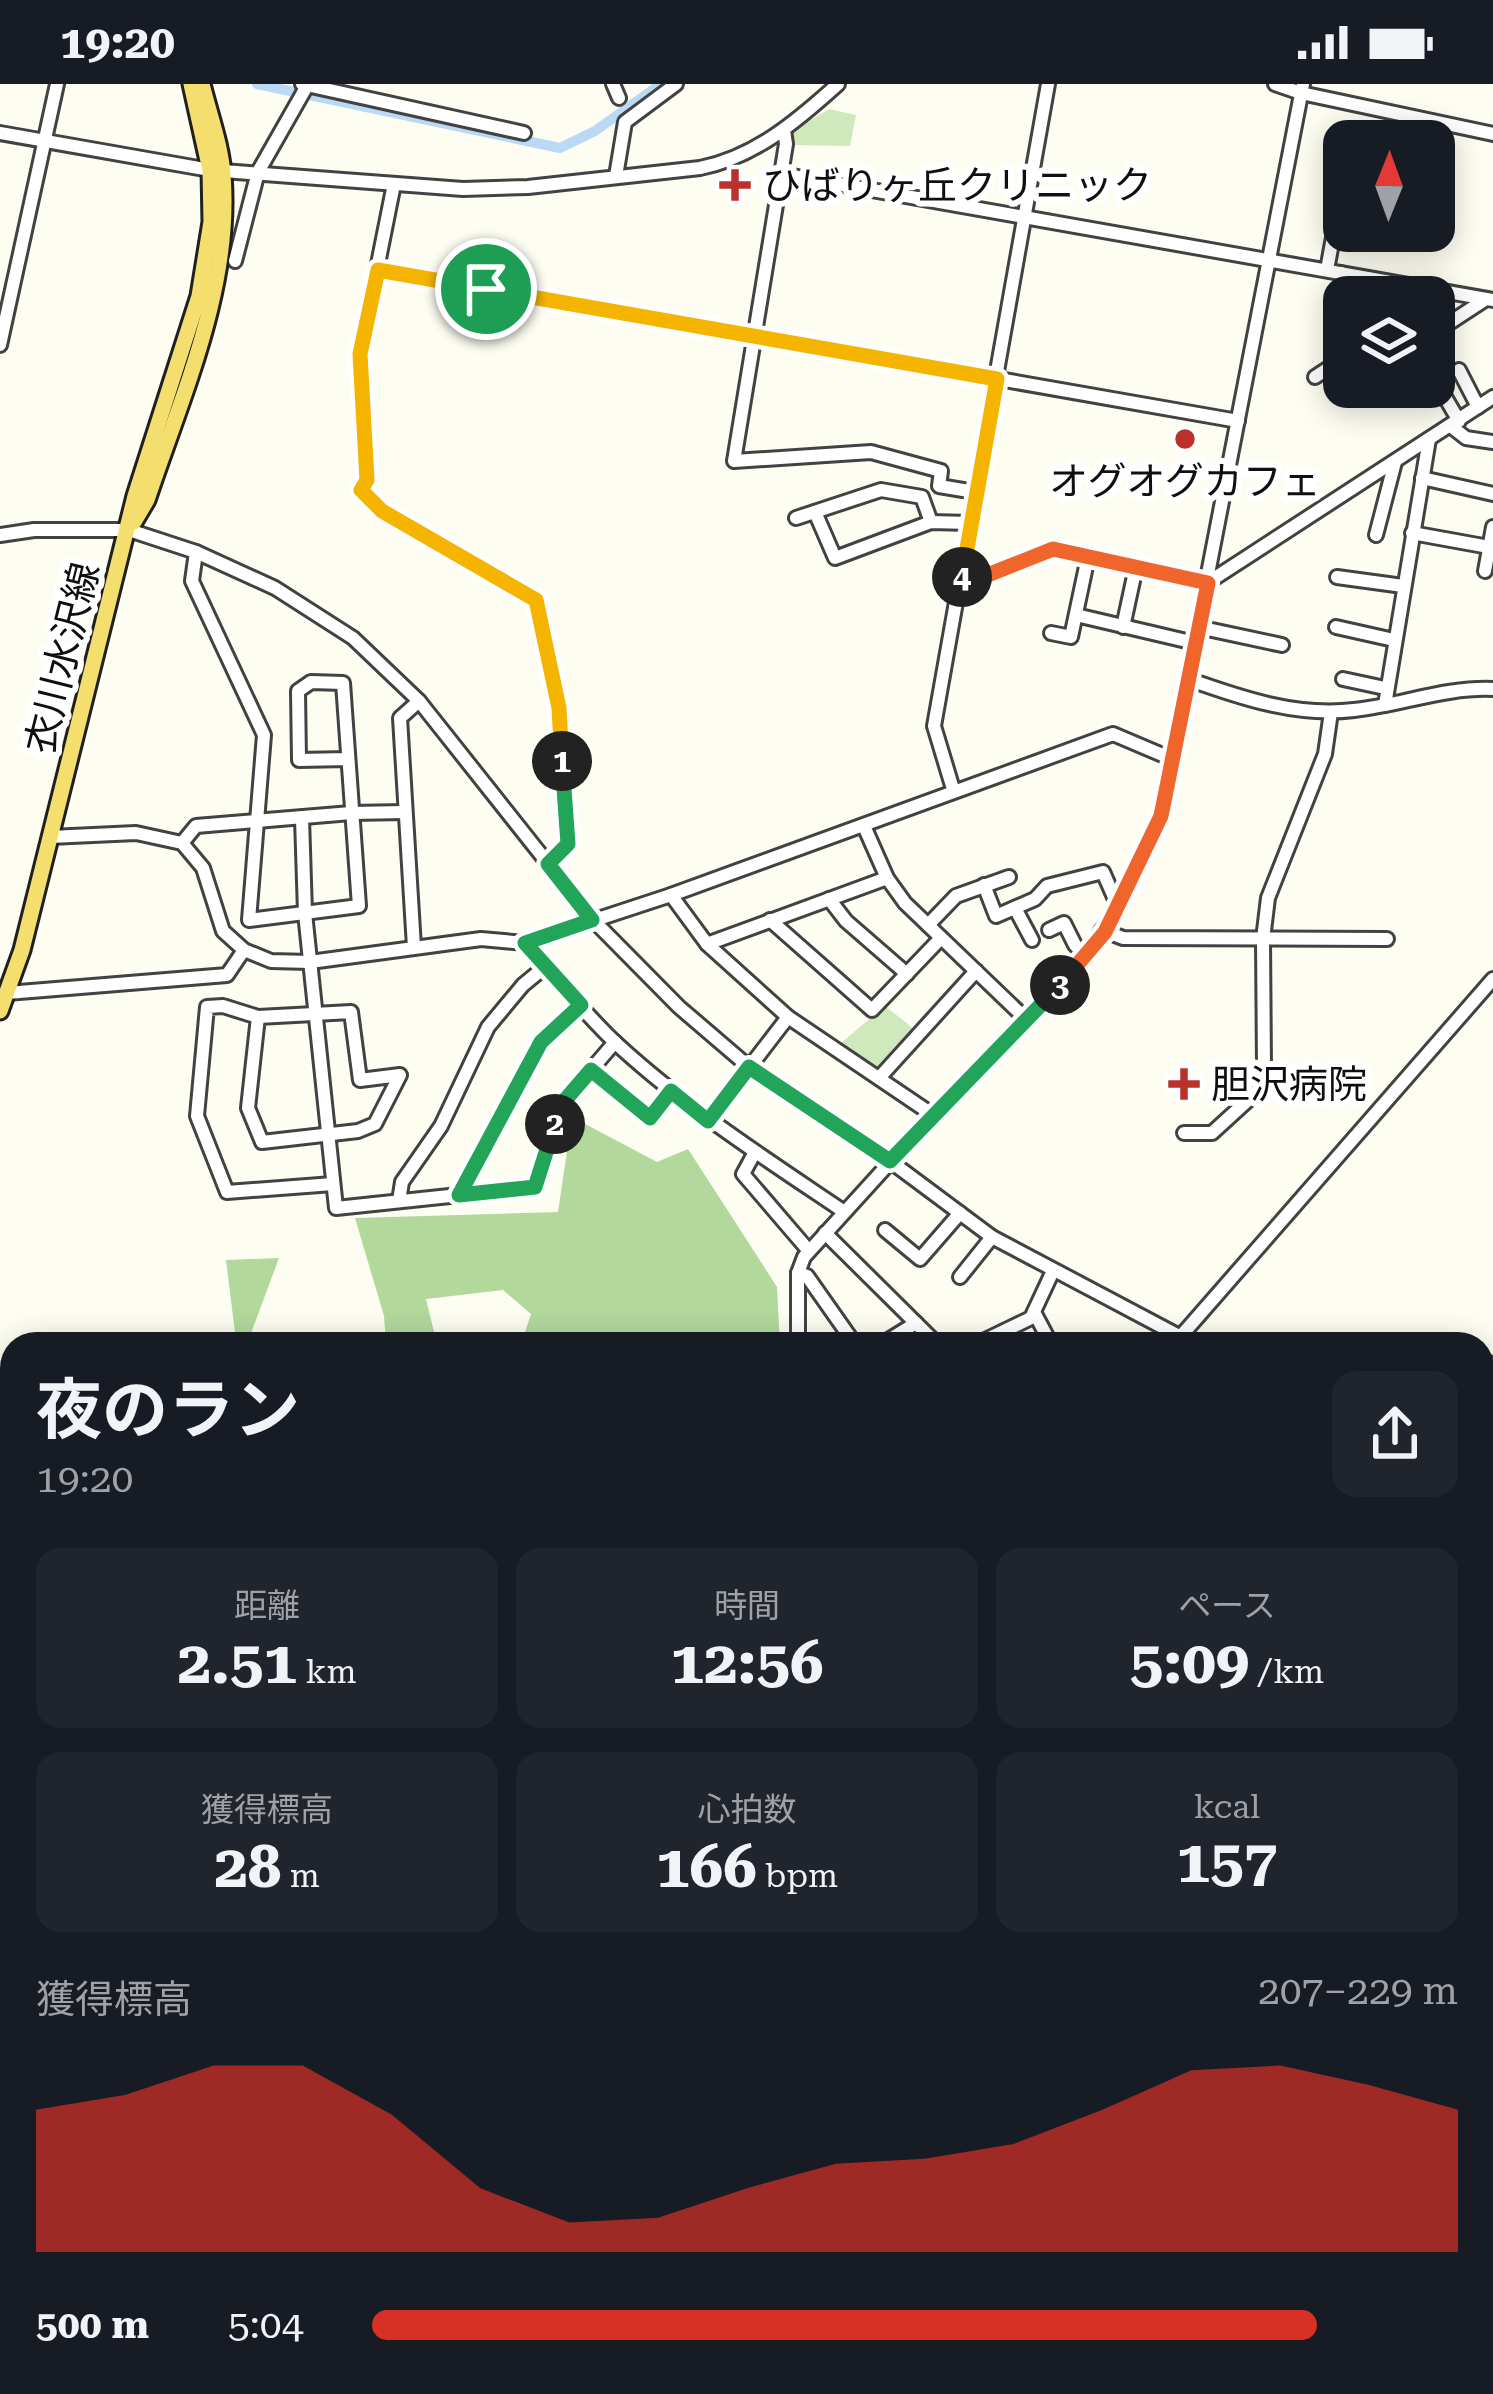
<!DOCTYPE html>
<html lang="ja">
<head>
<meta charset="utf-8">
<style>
  body { margin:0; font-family:"Roboto Serif","Noto Sans JP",serif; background:#20242c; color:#f1f3f6; height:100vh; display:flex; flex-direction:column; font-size:45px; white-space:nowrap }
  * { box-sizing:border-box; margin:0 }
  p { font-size:39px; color:#9ea1a6 }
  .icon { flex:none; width:66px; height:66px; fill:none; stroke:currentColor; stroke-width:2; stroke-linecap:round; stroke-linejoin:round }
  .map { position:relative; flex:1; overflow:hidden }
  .side { position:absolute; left:0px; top:1248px; width:1494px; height:1062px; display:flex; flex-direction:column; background:#171b24; border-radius:36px 36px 0 0; box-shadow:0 6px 30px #0003 }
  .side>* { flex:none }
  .needle { width:78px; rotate:1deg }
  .buttons { position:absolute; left:1323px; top:36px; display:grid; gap:24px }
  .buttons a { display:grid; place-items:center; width:132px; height:132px; border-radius:24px; background:#171b24; box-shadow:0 6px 30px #0003; font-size:60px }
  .pin { position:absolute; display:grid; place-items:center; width:102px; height:102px; color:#fff; margin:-51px; border:6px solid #fff; border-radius:50%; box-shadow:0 3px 12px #0007 }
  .km { position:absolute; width:60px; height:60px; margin:-30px; border-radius:50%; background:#222; color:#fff; font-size:33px; line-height:60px; text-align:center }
  .round { display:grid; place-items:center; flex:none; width:126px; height:126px; border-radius:24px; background:#20242c }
  .headline { display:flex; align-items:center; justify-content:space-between; height:204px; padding:0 36px }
  h1 { font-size:66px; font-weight:700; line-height:90px }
  .stats { display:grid; grid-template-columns:repeat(3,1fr); gap:18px; height:204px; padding:12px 36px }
  .stats div { display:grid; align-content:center; border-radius:24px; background:#20242c; text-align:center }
  .stats b { font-size:60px; font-weight:700 }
  .stats small { font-size:33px; font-weight:400 }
  .stats p { font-size:33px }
  .chart { height:336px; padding:24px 36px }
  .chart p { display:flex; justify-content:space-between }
  .chart svg { width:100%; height:216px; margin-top:12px; fill:#d93025; opacity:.7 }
  ul { padding:0 36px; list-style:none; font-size:39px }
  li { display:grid; grid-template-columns:192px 144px 1fr; align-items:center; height:90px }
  li i { height:30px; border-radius:15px; background:#d93025 }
  .status { display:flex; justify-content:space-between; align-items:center; height:84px; padding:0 60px; background:#171b24; direction:ltr }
  .status svg { height:33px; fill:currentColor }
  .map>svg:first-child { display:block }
</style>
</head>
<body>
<div class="status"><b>19:20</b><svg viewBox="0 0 49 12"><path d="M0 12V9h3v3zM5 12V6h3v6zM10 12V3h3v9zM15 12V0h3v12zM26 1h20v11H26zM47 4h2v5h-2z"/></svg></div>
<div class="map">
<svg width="1493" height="2310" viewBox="0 0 1493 2310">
  <rect width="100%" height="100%" fill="#fefdf2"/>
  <g fill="#cfe8bc">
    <polygon points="829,25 856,31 850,62 792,61 794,46"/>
    <polygon points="885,922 914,945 879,984 875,984 841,959"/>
  </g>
  <g fill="#b2d89c">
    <polygon points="572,1033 657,1078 688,1065 777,1203 780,1260 521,1260 531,1230 503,1206 426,1215 437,1260 386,1260 384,1232 355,1134 558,1128"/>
    <polygon points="279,1174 247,1260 232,1260 235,1249 226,1176"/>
    <polygon points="12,1453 12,1616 0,1618 0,1463"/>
    <polygon points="0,2098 12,2105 12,2258 0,2259"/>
  </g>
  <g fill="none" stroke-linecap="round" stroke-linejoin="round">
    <polyline stroke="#4288c8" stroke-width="3" points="1482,2030 1493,2029"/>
    <polyline stroke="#b9d9f4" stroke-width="10" points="257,0 560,64 595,47 661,0"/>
    <defs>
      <g id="minor">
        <polyline points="302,0 524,49"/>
        <polyline points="613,0 619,14"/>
        <polyline points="1275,0 1301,9 1493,50"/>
        <polyline points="784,46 786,60 734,377 871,368 941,387 939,402 975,408"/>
        <path d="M0 49 210 86 463 105 528 103 700 84C755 73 797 37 838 0"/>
        <polyline points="781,90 1493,216"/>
        <polyline points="616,92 625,38 676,0"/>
        <polyline points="394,100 360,270 367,396 361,406 382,427 536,516 559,624 568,760 548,780"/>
        <polyline points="235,177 258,88 308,0"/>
        <polyline points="378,186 1238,337"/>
        <polyline points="1327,186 1336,137"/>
        <polyline points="1341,189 1357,213"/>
        <polyline points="1434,249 1486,215"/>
        <polyline points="0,261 57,0"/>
        <polyline points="1459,286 1478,323"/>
        <polyline points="1315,293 1344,274"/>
        <polyline points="1419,312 1438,301 1459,337"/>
        <polyline points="1452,343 1466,354 1493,358"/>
        <polyline points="1422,394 1493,410"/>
        <polyline points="815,428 835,474 931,438 970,439"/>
        <polyline points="796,434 881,406 922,413 931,438"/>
        <polyline points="1412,449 1489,463"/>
        <polyline points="0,451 34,446 129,446 196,468 275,504 353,554 419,617 592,835 679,923 749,983 890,1077 992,1153 1181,1253 1205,1260"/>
        <polyline points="1376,451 1395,378"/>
        <polyline points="196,468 192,497 264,651 249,836 359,822 343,599 311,598 298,607 299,676 348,675"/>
        <polyline points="1485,487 1493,443"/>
        <polyline points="1337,493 1403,502"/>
        <polyline points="960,502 1053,465 1207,499 1493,313"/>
        <polyline points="1076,531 1195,559"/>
        <polyline points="1123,543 1136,483"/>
        <polyline points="1198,543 1282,561"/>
        <polyline points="1336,543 1394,556"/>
        <polyline points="1051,549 1071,553 1088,473"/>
        <path d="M1188 595C1241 614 1297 633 1354 626 1401 621 1445 603 1493 605"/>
        <polyline points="1343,595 1385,604"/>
        <polyline points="1385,621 1429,355"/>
        <polyline points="953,705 934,642 1048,0"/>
        <polyline points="302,734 305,829 336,1124 535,1103 548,1056 566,1015 615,958"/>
        <polyline points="864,742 887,794 905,819 1027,936"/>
        <polyline points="50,753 136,749 182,759 203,784 223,847 244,866 271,877 310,878 481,855 525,859 671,811 1113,650 1172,675"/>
        <polyline points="182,759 196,742 351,729 405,728"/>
        <polyline points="984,801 996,832 1035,815 1047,802 1103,788 1118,822"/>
        <polyline points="671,811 707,860 788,933 933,1031"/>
        <polyline points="829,815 846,837 907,890"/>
        <polyline points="1015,824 1032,856"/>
        <polyline points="770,836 872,926 941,854"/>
        <polyline points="928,841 956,812 1009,793"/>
        <polyline points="1049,846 1064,839 1075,861 1086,872"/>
        <polyline points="1105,847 1123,854 1387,855"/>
        <path d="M525 859C556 893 585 931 619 962 688 1025 766 1075 843 1127"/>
        <polyline points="707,860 887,794"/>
        <polyline points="414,863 400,634 419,617"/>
        <polyline points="7,909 227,891 244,866"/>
        <polyline points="258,933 248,1024 262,1058 358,1047 375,1040 400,991 360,996 351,928 258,933 223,922 207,923 197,1032 227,1108 333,1100"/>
        <polyline points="591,986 650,1035 671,1007"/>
        <polyline points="879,994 976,887"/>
        <polyline points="708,1037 788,933"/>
        <polyline points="1184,1049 1212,1049 1258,1007 1264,984 1263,855 1268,814 1325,670 1331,628"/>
        <polyline points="755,1068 743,1090 809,1167"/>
        <polyline points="459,1111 541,958 581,921"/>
        <polyline points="399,1117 402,1098 441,1042 488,943 523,901 546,882"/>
        <polyline points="885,1146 920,1175 960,1129"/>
        <polyline points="825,1149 937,1260"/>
        <polyline points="798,1189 807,1192 852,1256"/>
        <polyline points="960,1193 992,1153"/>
        <polyline points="1034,1228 1051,1260"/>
        <polyline points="798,1260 798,1189 804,1173 933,1031 1079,881 1121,817 1161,732 1303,0"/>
        <polyline points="882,1260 916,1239"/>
        <polyline points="977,1260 1031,1234 1052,1189"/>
        <polyline points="1174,1260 1493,895"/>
        <polyline points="1489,1279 1493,1315"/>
        <polyline points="1482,1350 1493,1347"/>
        <polyline points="1482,1374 1488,1372 1493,1356"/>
        <polyline points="1482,1610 1493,1613"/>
        <polyline points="0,1656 12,1656"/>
        <polyline points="1482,1746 1493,1749"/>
        <polyline points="0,1794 12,1792"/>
        <polyline points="0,1929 12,1925"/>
        <polyline points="0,2036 12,2035"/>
        <polyline points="1482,2092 1493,2092"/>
        <polyline points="1482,2207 1493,2135"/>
        <polyline points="1482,2284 1493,2285"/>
        <polyline points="329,2298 382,2310"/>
        <polyline points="614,2298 618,2310"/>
        <polyline points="105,2310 109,2298"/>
        <polyline points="807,2310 826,2298"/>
        <polyline points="963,2310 965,2298"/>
        <polyline points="1466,2310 1468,2298"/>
      </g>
      <g id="major">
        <path d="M134 438 147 416C182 311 232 203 223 91 221 61 209 29 202 0"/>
        <polyline points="0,927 22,866 135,412 199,212 211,138 210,86 191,0"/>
      </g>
    </defs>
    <use href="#minor" stroke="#424242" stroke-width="18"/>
    <use href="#major" stroke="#202020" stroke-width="21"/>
    <use href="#minor" stroke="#fff" stroke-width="12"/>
    <use href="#major" stroke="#f3de6e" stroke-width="15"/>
  </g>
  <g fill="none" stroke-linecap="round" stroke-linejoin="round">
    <defs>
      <polyline id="split-1" points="486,205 378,186 360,270 367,396 361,406 382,427 536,516 559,624 562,677"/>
      <polyline id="split-2" points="555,1040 535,1103 459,1111 541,958 581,921 525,859 592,836 548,780 568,760 562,677"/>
      <polyline id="split-3" points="555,1040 566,1015 591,986 650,1034 671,1007 708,1037 749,983 890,1077 1060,901"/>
      <polyline id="split-4" points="962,493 960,502 1053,465 1208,499 1161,732 1105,848 1060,901"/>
      <polyline id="split-5" points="486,205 997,295 962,493"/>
    </defs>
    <use href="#split-1" stroke="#fff" stroke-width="24"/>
    <use href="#split-2" stroke="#fff" stroke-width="24"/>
    <use href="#split-3" stroke="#fff" stroke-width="24"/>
    <use href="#split-4" stroke="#fff" stroke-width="24"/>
    <use href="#split-5" stroke="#fff" stroke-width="24"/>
    <use href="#split-1" stroke="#f5b400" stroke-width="15"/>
    <use href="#split-2" stroke="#22a559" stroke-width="15"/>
    <use href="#split-3" stroke="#22a559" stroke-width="15"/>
    <use href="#split-4" stroke="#f0652b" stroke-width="15"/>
    <use href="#split-5" stroke="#f5b400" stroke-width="15"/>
  </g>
  <g fill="#bb312c" stroke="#fff" stroke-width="4.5">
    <path d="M729 83h12v12h12v12h-12v12h-12v-12h-12v-12h12z"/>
    <circle cx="1185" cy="355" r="12"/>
    <path d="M1178 982h12v12h12v12h-12v12h-12v-12h-12v-12h12z"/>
  </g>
  <g text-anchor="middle" stroke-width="12" stroke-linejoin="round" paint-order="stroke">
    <g font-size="39" fill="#0f0f0f" stroke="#fff" text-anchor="start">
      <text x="762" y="115">ひばりヶ丘クリニック</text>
      <text x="1185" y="411" text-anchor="middle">オグオグカフェ</text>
      <text x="1211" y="1014">胆沢病院</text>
    </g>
    <g font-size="39" fill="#0f0f0f" stroke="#fff">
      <text transform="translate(62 574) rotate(-76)" y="14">衣川水沢線</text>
    </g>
  </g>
</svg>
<div class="buttons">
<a><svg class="needle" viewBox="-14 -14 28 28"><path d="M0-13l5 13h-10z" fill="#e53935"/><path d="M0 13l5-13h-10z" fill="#9ea1a6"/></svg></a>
<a><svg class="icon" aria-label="layers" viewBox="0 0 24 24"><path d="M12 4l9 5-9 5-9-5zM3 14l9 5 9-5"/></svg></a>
</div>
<div class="pin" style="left:486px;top:205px;background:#1e9e55"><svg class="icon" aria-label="arrive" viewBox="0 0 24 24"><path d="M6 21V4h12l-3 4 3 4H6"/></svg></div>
<b class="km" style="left:562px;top:677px">1</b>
<b class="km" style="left:555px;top:1040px">2</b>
<b class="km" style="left:1060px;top:901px">3</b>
<b class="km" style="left:962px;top:493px">4</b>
<section class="side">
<div class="headline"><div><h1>夜のラン</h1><p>19:20</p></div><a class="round"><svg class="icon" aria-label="share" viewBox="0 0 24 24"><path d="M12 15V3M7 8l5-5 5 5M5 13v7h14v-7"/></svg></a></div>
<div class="stats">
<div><p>距離</p><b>2.51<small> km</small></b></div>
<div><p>時間</p><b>12:56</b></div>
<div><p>ペース</p><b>5:09<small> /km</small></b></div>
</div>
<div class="stats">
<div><p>獲得標高</p><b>28<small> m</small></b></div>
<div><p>心拍数</p><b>166<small> bpm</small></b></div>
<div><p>kcal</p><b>157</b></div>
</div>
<div class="chart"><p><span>獲得標高</span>207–229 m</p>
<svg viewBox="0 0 160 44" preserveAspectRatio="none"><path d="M0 44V15L10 12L20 6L30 6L40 16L50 31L60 38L70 37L80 31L90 26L100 25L110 22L120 15L130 7L140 6L150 10L160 15V44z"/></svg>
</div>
<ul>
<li><b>500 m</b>5:04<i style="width:87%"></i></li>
</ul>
</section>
</div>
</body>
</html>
